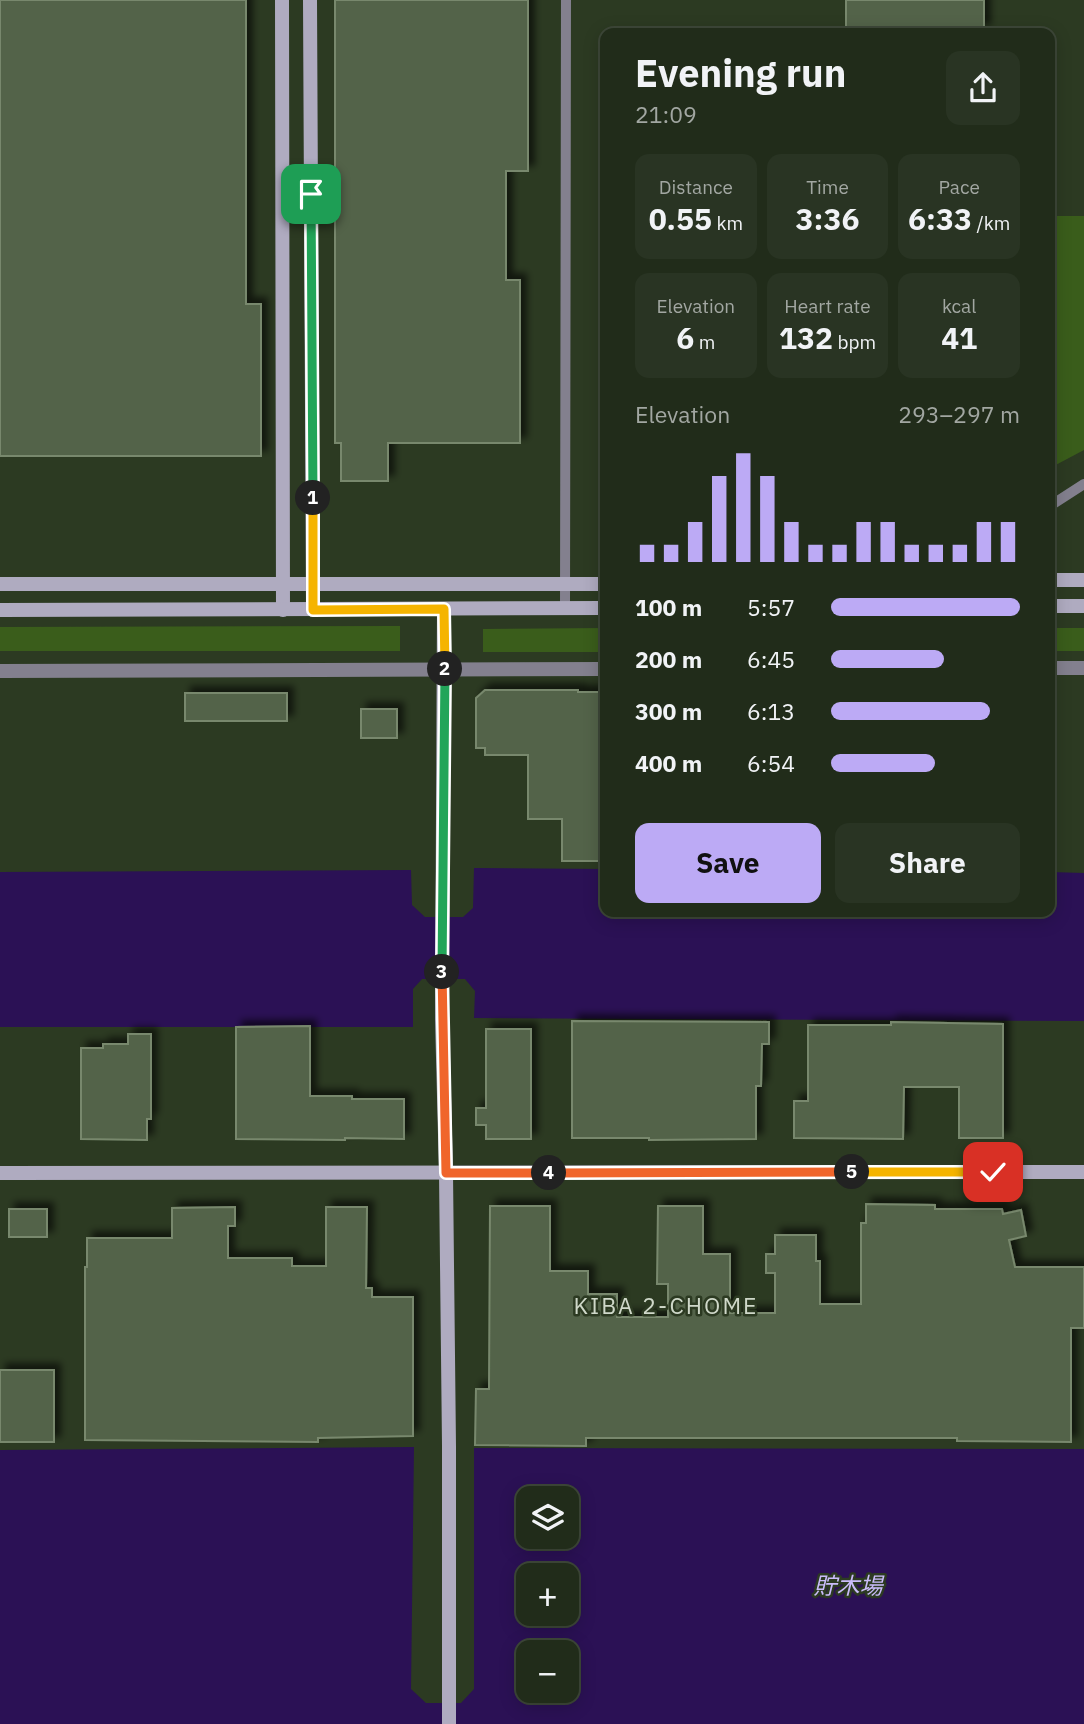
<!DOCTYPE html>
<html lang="en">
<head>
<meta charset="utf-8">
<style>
  body { margin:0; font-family:"IBM Plex Sans","Noto Sans JP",sans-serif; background:#293423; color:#f1f3f6; height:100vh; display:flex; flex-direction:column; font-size:26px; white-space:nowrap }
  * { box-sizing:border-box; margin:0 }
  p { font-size:23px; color:#a2a7a2 }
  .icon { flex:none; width:38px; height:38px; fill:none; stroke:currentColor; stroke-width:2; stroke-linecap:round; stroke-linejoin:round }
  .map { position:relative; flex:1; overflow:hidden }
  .panel { position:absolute; left:600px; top:28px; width:455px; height:889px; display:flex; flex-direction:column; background:#212c1a; border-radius:14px; box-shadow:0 4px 18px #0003,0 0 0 2px #3e4839 }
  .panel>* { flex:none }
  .buttons { position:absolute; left:516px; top:1486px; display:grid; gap:14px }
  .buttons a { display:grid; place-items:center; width:63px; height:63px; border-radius:14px; background:#212c1a; box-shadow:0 4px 18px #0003,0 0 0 2px #3e4839; font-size:35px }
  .pin { position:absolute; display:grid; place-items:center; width:60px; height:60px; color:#fff; margin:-30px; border-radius:14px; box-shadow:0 4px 10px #0006 }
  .km { position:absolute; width:35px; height:35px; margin:-18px; border-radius:50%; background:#222; color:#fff; font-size:19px; line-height:35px; text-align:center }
  .round { display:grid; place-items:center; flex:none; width:74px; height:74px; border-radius:14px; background:#293423 }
  .head { display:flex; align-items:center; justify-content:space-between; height:119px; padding:0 35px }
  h1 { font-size:38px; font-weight:700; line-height:52px }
  .stats { display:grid; grid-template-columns:repeat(3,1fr); gap:10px; height:119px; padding:7px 35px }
  .stats div { display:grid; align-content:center; border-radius:14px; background:#293423; text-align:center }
  .stats b { font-size:30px; font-weight:700 }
  .stats small { font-size:19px; font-weight:400 }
  .stats p { font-size:19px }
  .chart { height:196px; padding:14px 35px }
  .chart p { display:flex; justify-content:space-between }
  .chart svg { width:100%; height:126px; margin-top:7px; stroke:#bcaaf5; stroke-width:6 }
  .button { display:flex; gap:14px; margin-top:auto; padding:14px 35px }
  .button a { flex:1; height:80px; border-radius:14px; background:#bcaaf5; color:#111; font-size:28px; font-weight:700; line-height:80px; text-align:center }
  .button a+a { background:#293423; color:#f1f3f6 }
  ul { padding:0 35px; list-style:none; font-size:23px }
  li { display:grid; grid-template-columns:112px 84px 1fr; align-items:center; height:52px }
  li i { height:18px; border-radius:9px; background:#bcaaf5 }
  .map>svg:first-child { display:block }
</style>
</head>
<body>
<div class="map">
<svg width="1084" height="1724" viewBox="0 0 1084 1724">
  <defs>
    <filter id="shadow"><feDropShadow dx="6" dy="-6" stdDeviation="3.5" flood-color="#0009"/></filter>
  </defs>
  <rect width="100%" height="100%" fill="#2c3a22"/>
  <g fill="#3a5d1b">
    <polygon points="1050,216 1084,216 1084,450 1050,468"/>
    <polygon points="400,626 400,651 0,651 0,627"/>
    <polygon points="605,628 605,652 483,652 483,629"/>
    <rect x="1050" y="628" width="34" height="23"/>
  </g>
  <g fill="#2b1155" fill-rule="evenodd">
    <polygon points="474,868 605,869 606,912 1050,912 1050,872 1084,873 1084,1021 474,1018 475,991 465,979 422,979 413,989 413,1027 0,1027 0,872 411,870 412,905 425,917 463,917 473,908"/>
    <path d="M414 1447 411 1689 426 1703H461L474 1689V1448L1084 1449V1724H0V1450ZM528 1498H567V1536H528ZM528 1575H567V1614H528ZM528 1652H567V1690H528Z"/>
  </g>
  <g fill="#536349" stroke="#78886d" stroke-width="2" filter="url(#shadow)">
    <polygon points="0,0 246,0 246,304 261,304 261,456 0,456"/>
    <polygon points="335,0 528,0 528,171 506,171 506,280 520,280 520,443 388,443 388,481 341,481 341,443 335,443"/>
    <polygon points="846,0 984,0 984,30 945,30 945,33 846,33"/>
    <polygon points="485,690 578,690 578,692 606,692 606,861 562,861 562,819 528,819 528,755 485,755 485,748 476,748 476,698"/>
    <rect x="185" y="693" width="102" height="28"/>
    <rect x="361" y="709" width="36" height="29"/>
    <polygon points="572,1021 769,1022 769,1044 762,1044 761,1086 756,1086 756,1139 649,1140 649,1138 572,1138"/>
    <polygon points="891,1022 1003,1024 1003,1138 959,1138 959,1087 904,1087 903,1139 794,1138 794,1101 808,1101 808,1025 891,1025"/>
    <polygon points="310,1026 310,1096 352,1096 352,1099 404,1099 404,1139 345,1138 345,1140 236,1139 236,1027"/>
    <polygon points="486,1029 531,1029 531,1139 486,1139 486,1125 476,1125 476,1108 486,1108"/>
    <polygon points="128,1034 151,1034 151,1119 147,1119 147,1140 81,1139 81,1048 103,1048 103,1044 128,1044"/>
    <polygon points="866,1204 935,1205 935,1209 1002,1209 1003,1214 1021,1210 1026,1236 1009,1240 1015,1267 1084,1267 1084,1328 1071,1328 1071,1442 957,1441 957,1438 586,1438 586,1446 475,1445 476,1389 489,1389 490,1206 550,1206 550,1271 588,1271 588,1294 617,1294 617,1317 668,1317 668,1284 657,1284 658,1206 703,1206 703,1254 730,1254 730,1313 775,1313 775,1273 766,1273 766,1254 775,1254 775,1235 816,1235 816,1261 820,1261 820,1304 861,1304 861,1223 866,1223"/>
    <polygon points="235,1207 235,1226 228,1226 228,1258 292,1258 292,1266 326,1266 326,1207 367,1207 366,1288 372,1288 372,1297 413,1297 413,1436 318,1438 318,1442 85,1440 85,1267 87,1267 87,1238 172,1238 172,1208"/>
    <rect x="9" y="1209" width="38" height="28"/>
    <rect x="0" y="1370" width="54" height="72"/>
  </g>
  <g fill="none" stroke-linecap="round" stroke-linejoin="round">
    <g stroke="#83808e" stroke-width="10">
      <polyline points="1050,506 1084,484"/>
      <polyline points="565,608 566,0"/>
    </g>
    <g stroke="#83808e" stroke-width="14">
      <polyline points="1050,668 1084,668"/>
      <polyline points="0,671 606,669"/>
    </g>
    <g stroke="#afabc0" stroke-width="14">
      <polyline points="282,0 283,610"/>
      <polyline points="310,0 313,610"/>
      <polyline points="1050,580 1084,580"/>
      <polyline points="0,584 606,584"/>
      <polyline points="1050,606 1084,606"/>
      <polyline points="444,609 442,1019 446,1173 449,1446 449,1724"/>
      <polyline points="0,610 606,608"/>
      <polyline points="0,1173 1084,1172"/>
    </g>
  </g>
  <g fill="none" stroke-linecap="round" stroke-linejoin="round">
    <defs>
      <polyline id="split-1" points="311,194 313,498"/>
      <polyline id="split-2" points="313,498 313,610 444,609 445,669"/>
      <polyline id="split-3" points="442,972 445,669"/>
      <polyline id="split-4" points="442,972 446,1173 549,1173"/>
      <polyline id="split-5" points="549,1173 852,1172"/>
      <polyline id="split-6" points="852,1172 993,1172"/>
    </defs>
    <use href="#split-1" stroke="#fff" stroke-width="14"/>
    <use href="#split-2" stroke="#fff" stroke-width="14"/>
    <use href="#split-3" stroke="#fff" stroke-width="14"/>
    <use href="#split-4" stroke="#fff" stroke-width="14"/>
    <use href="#split-5" stroke="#fff" stroke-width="14"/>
    <use href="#split-6" stroke="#fff" stroke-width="14"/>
    <use href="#split-1" stroke="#22a559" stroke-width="9"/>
    <use href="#split-2" stroke="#f5b400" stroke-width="9"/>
    <use href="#split-3" stroke="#22a559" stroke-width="9"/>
    <use href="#split-4" stroke="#f0652b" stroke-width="9"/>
    <use href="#split-5" stroke="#f0652b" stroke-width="9"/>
    <use href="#split-6" stroke="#f5b400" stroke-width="9"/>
  </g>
  <g text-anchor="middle" stroke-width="5" stroke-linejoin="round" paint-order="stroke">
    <g font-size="23" letter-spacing="2" fill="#cfd8c9" stroke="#2c3a22">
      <text x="666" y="1314">KIBA 2-CHOME</text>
    </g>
    <g font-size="23" font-style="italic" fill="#cabcfa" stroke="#2c3a22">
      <text x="848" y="1594">貯木場</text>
    </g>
  </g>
</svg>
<div class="buttons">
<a><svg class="icon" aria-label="layers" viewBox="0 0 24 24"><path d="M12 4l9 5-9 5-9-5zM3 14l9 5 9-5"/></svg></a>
<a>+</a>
<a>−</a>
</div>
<div class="pin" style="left:311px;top:194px;background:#1e9e55"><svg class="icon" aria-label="arrive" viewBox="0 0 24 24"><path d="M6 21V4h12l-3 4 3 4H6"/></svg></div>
<div class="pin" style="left:993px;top:1172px;background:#d93025"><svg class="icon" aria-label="check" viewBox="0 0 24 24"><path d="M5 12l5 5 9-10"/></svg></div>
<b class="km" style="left:313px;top:498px">1</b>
<b class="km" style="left:445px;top:669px">2</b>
<b class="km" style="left:442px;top:972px">3</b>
<b class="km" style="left:549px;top:1173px">4</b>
<b class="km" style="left:852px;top:1172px">5</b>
<section class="panel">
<div class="head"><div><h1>Evening run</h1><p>21:09</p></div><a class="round"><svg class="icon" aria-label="share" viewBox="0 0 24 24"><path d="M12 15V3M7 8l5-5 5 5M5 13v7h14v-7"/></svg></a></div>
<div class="stats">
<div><p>Distance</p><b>0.55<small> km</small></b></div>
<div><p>Time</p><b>3:36</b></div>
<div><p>Pace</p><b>6:33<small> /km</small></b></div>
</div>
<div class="stats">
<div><p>Elevation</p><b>6<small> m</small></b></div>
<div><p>Heart rate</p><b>132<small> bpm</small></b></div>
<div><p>kcal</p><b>41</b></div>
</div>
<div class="chart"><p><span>Elevation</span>293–297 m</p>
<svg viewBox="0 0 160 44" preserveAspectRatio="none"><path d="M5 44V38M15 44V38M25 44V30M35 44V14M45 44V6M55 44V14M65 44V30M75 44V38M85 44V38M95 44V30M105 44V30M115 44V38M125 44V38M135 44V38M145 44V30M155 44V30"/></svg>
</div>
<ul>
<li><b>100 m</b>5:57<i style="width:100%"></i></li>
<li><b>200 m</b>6:45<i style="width:60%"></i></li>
<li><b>300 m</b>6:13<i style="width:84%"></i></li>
<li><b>400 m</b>6:54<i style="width:55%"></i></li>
</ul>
<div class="button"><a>Save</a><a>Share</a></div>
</section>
</div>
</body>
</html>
